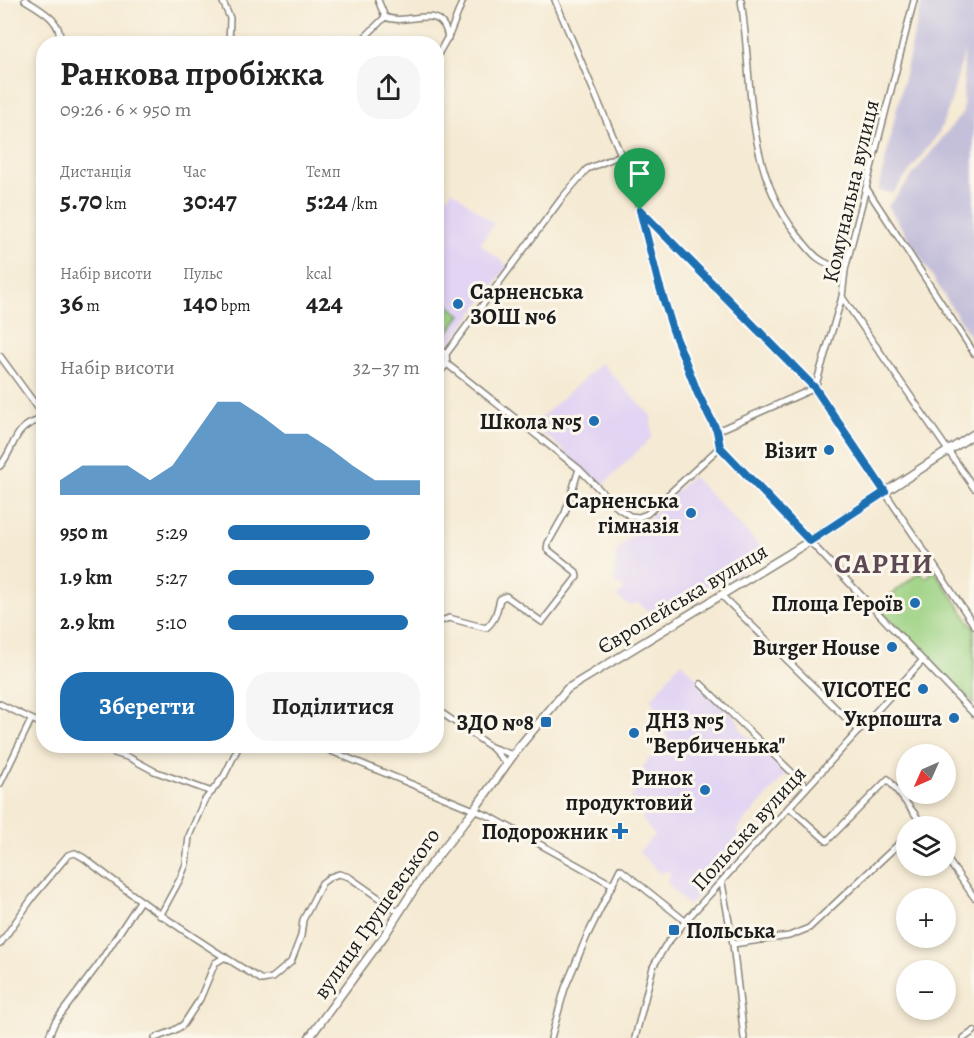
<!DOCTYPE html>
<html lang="uk">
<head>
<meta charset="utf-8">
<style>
  body { margin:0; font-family:Alegreya,serif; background:#f6f6f6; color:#222; height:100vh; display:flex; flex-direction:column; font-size:22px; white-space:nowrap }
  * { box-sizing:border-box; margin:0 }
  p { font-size:20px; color:#767676 }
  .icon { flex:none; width:33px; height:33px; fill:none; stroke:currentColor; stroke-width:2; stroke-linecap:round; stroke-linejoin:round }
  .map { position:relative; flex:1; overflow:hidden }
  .sheet { position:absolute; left:36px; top:36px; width:408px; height:717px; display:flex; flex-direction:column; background:#fff; border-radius:24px; box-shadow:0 3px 9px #0003 }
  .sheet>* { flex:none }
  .needle { width:39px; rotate:225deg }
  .fabs { position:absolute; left:896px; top:744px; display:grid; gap:12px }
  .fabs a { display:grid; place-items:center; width:60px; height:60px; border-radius:50%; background:#fff; box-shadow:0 3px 9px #0003; font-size:30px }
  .pin { position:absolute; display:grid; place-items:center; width:51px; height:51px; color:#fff; margin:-62px -26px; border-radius:50% 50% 50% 0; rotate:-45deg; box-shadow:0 0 6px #0007 }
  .pin .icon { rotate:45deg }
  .round { display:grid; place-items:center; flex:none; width:63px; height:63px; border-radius:24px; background:#f6f6f6 }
  .summary { display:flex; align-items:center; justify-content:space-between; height:102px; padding:0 24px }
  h1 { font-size:33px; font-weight:600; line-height:45px }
  .figures { display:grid; grid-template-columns:repeat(3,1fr); gap:9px; height:102px; padding:6px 24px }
  .figures div { display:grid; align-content:center }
  .figures b { font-size:26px; font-weight:600 }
  .figures small { font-size:16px; font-weight:400 }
  .figures p { font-size:16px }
  .chart { height:168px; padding:12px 24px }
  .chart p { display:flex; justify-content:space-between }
  .chart svg { width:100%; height:108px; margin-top:6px; fill:#1f6fb2; opacity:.7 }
  .cta { display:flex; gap:12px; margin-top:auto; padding:12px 24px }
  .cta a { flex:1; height:69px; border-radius:24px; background:#1f6fb2; color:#fff; font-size:24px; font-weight:600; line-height:69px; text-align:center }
  .cta a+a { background:#f6f6f6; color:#222 }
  ul { padding:0 24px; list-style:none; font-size:20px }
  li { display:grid; grid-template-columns:96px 72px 1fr; align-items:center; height:45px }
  li i { height:15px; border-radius:8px; background:#1f6fb2 }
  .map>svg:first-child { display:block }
</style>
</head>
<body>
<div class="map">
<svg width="974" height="1038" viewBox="0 0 974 1038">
  <rect width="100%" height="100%" fill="#fbf7ec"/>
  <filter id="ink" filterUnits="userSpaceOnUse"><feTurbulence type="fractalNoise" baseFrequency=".0167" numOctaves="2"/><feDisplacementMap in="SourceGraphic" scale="12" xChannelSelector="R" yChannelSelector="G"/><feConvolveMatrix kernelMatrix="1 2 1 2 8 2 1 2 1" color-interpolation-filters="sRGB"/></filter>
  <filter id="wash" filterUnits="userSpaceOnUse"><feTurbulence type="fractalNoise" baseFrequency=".008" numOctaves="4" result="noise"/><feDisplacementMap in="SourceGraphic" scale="24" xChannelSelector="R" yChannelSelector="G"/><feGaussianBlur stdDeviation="1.35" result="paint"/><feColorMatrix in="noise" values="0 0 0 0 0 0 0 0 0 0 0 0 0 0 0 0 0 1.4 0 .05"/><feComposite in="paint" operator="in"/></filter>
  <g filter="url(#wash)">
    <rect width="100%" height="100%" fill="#f5ead3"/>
    <g fill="#e2d4f3">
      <polygon points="452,190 494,224 480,244 508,266 448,347 444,348 437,342 437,210"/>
      <polygon points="601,363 651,416 652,437 601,487 553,441 532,426"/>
      <polygon points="692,476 770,556 659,617 637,603 631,606 616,597 625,589 614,582 616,551"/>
      <polygon points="681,662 735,716 743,733 753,739 787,773 736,831 748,846 688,906 667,883 671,871 659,873 639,852 654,835 643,820 641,806 630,798 649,776 642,768 667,737 651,699"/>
    </g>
    <polygon fill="#c5c0da" points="922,0 974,0 974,343 888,206 963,112 964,51 951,102 939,133 893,193 878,191"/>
    <g fill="#9bd182" stroke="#5c764f" stroke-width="1.5">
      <polygon points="437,297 461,315 443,339 437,334"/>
      <polygon points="934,570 974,628 974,704 882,612 890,603 887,598 920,572 926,578"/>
    </g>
  </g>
  <g filter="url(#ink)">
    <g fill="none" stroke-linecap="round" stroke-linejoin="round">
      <defs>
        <g id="street">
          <path d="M25 0C40 9 65 22 59 44"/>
          <polyline points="222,0 230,18 229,44"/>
          <polyline points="378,0 385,17"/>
          <polyline points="555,0 621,155 640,210 658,281 673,330 698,394 717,431 720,447 974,714"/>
          <path d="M741 0C753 78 744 167 796 233 813 255 817 262 845 270"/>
          <path d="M385 17C409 27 442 0 448 38"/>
          <polyline points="358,44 385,17"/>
          <polyline points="436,58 450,33 463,0"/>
          <polyline points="867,189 974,353"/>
          <polyline points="642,212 815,388 974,625"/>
          <polyline points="842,297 974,488"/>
          <polyline points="436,347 446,354"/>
          <polyline points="0,356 44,416"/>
          <polyline points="447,364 579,469 618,508 630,516 639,517 647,514 720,447"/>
          <polyline points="436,377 447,364 446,354 562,198 587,169 621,155"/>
          <polyline points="815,388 842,297 845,270 914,0"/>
          <polyline points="717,431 815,388"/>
          <path d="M0 466C16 447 12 427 40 420L44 422"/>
          <polyline points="721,595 859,731"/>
          <path d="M436 623 449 618 486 628C496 620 497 610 500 599L506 596 542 622 577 577 576 572 547 549 548 543 565 513 579 469"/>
          <polyline points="701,684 807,787"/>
          <polyline points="0,704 44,725"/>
          <polyline points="436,709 491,747 513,755"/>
          <polyline points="93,746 130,758 154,771 212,792"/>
          <polyline points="319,746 491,817 613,885"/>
          <polyline points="492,748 507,764"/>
          <polyline points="0,784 31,720"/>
          <polyline points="789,807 827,841 888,779 924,826"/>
          <polyline points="945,856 974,897"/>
          <polyline points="722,883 733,944 744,1038"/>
          <polyline points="160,916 180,879 186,864 189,836 204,801 224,776 239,746"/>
          <path d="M0 944 33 897 68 855 75 853 84 858C143 904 198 942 262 980L272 978 291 962 301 936 303 920 322 883 330 877 339 874 349 877 399 912"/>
          <polyline points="733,944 789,936 809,928 906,837"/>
          <polyline points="48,1038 55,1022 98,965 140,901"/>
          <polyline points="155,1038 173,1031 183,1025 200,999 215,963 225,957"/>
          <polyline points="551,1038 565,988 587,936 620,869 685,921"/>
          <polyline points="635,1038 653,967 665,946 689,917 922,661"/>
          <polyline points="964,1038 974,1031"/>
        </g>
        <polyline id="secondary" points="309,1038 384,936 425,872 474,810 519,747 567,689 810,541 974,434"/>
      </defs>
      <use href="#street" stroke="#888378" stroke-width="8"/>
      <use href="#secondary" stroke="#888378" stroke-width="10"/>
      <use href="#street" stroke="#fff" stroke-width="5"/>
      <use href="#secondary" stroke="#fff" stroke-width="7"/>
    </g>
  </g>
  <g fill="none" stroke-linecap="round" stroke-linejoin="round" filter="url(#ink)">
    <defs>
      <polygon id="route" points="640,210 815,388 885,492 810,541 720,447 717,431 698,394 673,330 658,281"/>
    </defs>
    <use href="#route" stroke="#fff" stroke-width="12"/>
    <use href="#route" stroke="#1f6fb2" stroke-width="8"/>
  </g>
  <g fill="#1f6fb2" stroke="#fbf7ec" stroke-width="2">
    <circle cx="458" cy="304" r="6"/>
    <circle cx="594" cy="421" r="6"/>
    <circle cx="829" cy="450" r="6"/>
    <circle cx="691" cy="513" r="6"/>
    <circle cx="915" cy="603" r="6"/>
    <circle cx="892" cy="647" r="6"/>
    <circle cx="923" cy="689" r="6"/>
    <circle cx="954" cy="718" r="6"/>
    <rect x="540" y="716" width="12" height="12" rx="3"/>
    <circle cx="634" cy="733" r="6"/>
    <circle cx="705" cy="790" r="6"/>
    <path d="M617 822h6v6h6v6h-6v6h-6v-6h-6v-6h6z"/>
    <rect x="668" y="924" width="12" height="12" rx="3"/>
  </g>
  <g text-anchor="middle" stroke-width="6" stroke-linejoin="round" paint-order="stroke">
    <g font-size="22" fill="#1c1c1c" stroke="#fbf7ec">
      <text transform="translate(850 191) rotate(-77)" y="8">Комунальна вулиця</text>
      <text transform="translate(682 598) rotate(-31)" y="8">Європейська вулиця</text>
      <text transform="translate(748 828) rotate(-48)" y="8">Польська вулиця</text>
      <text transform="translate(376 913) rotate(-55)" y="8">вулиця Грушевського</text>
    </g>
    <g font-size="22" font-weight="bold" fill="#1c1c1c" stroke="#fbf7ec" text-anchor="end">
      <text x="470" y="299" text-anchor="start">Сарненська<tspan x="470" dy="25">ЗОШ №6</tspan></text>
      <text x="582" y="429">Школа №5</text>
      <text x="817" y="458">Візит</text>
      <text x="679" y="508">Сарненська<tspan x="679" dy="25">гімназія</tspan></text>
      <text x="903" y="611">Площа Героїв</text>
      <text x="880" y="655">Burger House</text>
      <text x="911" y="697">VICOTEC</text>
      <text x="942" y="726">Укрпошта</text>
      <text x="646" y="728" text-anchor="start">ДНЗ №5<tspan x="646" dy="25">"Вербиченька"</tspan></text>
      <text x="534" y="730">ЗДО №8</text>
      <text x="693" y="785">Ринок<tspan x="693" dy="25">продуктовий</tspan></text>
      <text x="608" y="839">Подорожник</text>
      <text x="686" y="938" text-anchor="start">Польська</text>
    </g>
    <g font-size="28" font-weight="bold" letter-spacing="1.5" fill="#5d4954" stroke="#fbf7ec">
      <text x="884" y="573">САРНИ</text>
    </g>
  </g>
</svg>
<div class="fabs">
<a><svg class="needle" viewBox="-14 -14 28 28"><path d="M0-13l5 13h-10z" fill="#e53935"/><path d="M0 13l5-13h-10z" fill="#767676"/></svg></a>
<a><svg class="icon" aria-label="layers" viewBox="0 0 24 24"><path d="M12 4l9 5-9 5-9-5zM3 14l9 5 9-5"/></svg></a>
<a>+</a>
<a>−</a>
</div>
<div class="pin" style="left:640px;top:210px;background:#1e9e55"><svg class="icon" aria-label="arrive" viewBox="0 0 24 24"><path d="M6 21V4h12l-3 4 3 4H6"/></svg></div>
<section class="sheet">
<div class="summary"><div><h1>Ранкова пробіжка</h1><p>09:26 · 6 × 950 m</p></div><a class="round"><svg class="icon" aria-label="share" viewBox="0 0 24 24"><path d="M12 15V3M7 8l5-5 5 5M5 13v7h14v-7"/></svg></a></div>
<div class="figures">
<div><p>Дистанція</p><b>5.70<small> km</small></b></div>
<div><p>Час</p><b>30:47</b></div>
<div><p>Темп</p><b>5:24<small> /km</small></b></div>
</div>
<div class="figures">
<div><p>Набір висоти</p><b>36<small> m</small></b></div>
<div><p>Пульс</p><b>140<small> bpm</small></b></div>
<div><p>kcal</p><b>424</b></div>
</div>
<div class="chart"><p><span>Набір висоти</span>32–37 m</p>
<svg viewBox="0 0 160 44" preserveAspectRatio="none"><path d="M0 44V38L10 32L20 32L30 32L40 38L50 32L60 19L70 6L80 6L90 12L100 19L110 19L120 25L130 32L140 38L150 38L160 38V44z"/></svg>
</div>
<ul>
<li><b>950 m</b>5:29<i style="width:74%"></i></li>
<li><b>1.9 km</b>5:27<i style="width:76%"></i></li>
<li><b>2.9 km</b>5:10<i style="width:94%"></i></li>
</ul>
<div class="cta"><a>Зберегти</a><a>Поділитися</a></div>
</section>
</div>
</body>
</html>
